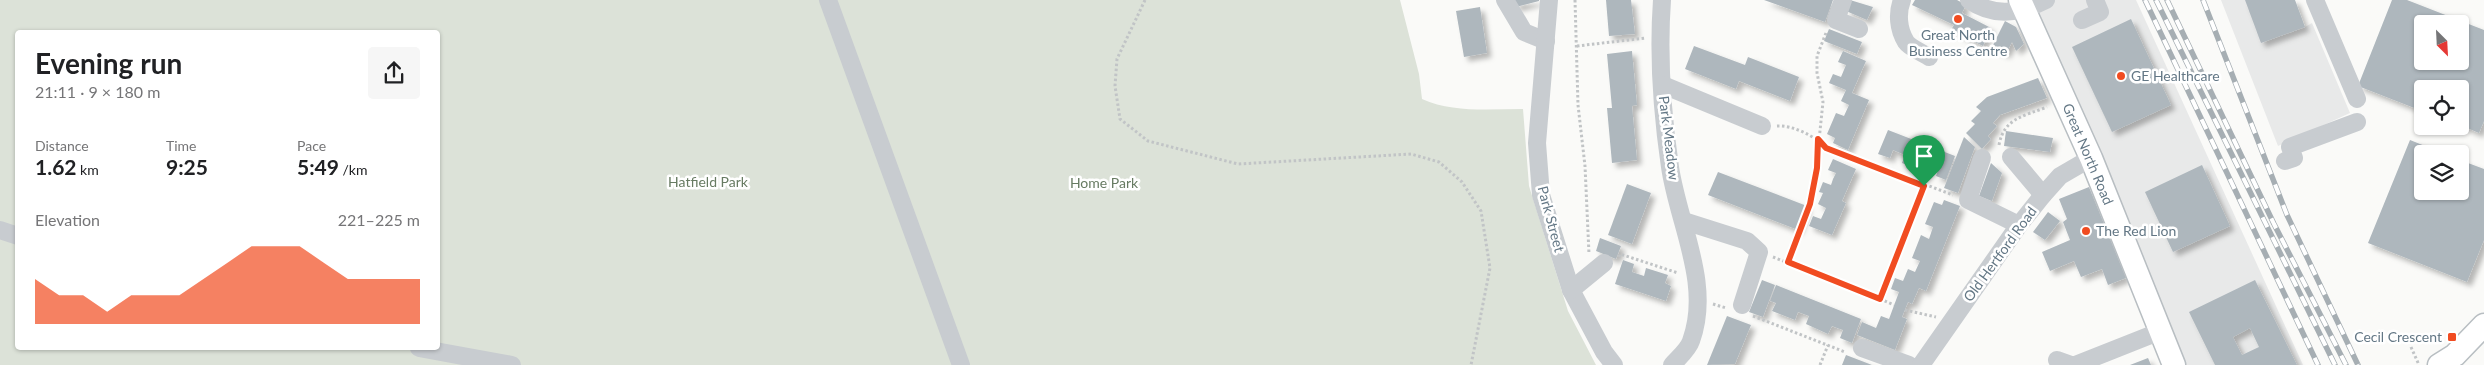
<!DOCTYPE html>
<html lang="en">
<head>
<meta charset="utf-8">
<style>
  body { margin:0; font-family:Lato,sans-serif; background:#f6f6f6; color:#202124; height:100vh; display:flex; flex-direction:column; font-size:19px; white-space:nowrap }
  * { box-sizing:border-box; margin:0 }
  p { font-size:16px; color:#757577 }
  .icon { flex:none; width:28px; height:28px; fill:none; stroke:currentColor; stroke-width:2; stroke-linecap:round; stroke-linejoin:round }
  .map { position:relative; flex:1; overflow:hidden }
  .side { position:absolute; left:15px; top:30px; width:425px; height:320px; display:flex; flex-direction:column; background:#fff; border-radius:5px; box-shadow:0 1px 4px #0004 }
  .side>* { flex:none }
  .needle { width:32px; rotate:156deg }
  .fabs { position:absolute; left:2414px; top:15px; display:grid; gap:10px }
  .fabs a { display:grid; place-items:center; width:55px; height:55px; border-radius:5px; background:#fff; box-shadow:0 1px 4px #0004; font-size:25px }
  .pin { position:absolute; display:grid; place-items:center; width:42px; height:42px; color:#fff; margin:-51px -21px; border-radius:50% 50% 50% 0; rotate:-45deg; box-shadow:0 0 5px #0007 }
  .pin .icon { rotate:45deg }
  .round { display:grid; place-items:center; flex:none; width:52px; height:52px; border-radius:5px; background:#f6f6f6 }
  .head { display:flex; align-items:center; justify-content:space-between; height:85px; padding:0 20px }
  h1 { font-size:28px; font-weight:700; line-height:38px }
  .metrics { display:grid; grid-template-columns:repeat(3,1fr); gap:8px; height:85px; padding:5px 20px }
  .metrics div { display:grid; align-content:center }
  .metrics b { font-size:21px; font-weight:700 }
  .metrics small { font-size:14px; font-weight:400 }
  .metrics p { font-size:14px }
  .chart { height:140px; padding:10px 20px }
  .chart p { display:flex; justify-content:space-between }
  .chart svg { width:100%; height:90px; margin-top:5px; fill:#f14c21; opacity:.7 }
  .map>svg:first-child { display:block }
</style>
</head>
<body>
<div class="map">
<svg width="2484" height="365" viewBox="0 0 2484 365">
  <defs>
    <filter id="shadow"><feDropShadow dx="4.5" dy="4.5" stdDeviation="2.5" flood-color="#0004"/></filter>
  </defs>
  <rect width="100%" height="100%" fill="#fafaf8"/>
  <g fill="#e8e9e9">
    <polygon points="2029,0 2136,0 2303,365 2186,365"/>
    <polygon points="2221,0 2245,0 2305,27 2312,23 2350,113 2278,146"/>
  </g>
  <path fill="#dce2d8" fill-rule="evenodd" d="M0 0H1400L1419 74 1422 99C1453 113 1489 109 1523 109L1529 186 1568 311 1596 365H0ZM18 32H438V348H18Z"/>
  <g fill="#aeb7bd" fill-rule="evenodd" filter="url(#shadow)">
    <polygon points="1514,0 1539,0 1539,1 1516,7"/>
    <polygon points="1606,0 1631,0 1635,34 1609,36"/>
    <polygon points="1764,0 1833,0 1825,22"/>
    <polygon points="1850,0 1873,7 1867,20 1846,11"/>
    <polygon points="1915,0 1957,0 1966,5 1962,13 1991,28 1983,46 1951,30 1954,25 1912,5"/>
    <polygon points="2245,0 2295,0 2305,27 2261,43"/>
    <path d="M2392 0H2407L2484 30V121L2479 133 2460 125V89H2422V111L2358 86ZM2422 24H2460V61H2422Z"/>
    <polygon points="1480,7 1487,53 1464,57 1456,11"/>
    <polygon points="2131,19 2171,105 2112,132 2072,47"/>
    <polygon points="2005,21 2016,27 2024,44 2016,51 2012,42 2006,54 1992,47"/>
    <polygon points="1829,29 1862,42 1857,54 1824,41"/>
    <polygon points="1694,46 1745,65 1748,57 1799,77 1790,101 1739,81 1736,89 1685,69"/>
    <polygon points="1632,51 1637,105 1632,106 1637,160 1612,163 1607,108 1612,108 1607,54"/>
    <polygon points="1843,51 1866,61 1852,93 1869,100 1848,150 1833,143 1835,138 1827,134 1836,113 1844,116 1849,105 1841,101 1846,90 1829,83 1833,74 1841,77 1846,65 1838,62"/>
    <polygon points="2038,78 2047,98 2000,115 1993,123 1997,126 1988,136 1991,139 1982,149 1966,133 1975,124 1971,121 1981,111 1976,107 1987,97"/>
    <polygon points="1888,130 1955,156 1946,180 1936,176 1939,168 1927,164 1924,172 1912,167 1902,163 1905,155 1893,150 1890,158 1878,154"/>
    <polygon points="2006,131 2053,138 2050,152 2004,146"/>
    <polygon points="1964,137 1975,147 1958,193 1944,188"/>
    <polygon points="2410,140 2445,154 2422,154 2422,191 2460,191 2460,160 2484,169 2484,240 2467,282 2368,243"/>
    <polygon points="1833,159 1856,169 1842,201 1846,203 1832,235 1809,226 1813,216 1821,219 1826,208 1818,204 1823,193 1819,192 1823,182 1831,185 1833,179 1836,173 1828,170"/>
    <polygon points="1991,163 2002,173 1992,201 1979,196"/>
    <polygon points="2202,165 2230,226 2173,252 2145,192"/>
    <polygon points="1718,172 1807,206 1798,230 1708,195"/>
    <polygon points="1627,184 1651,193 1632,244 1608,235"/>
    <polygon points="2089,187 2126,278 2108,285 2102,269 2081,277 2074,261 2050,271 2042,252 2070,240 2063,222 2067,219 2059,199"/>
    <polygon points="1944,200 1960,206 1926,291 1919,288 1912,304 1908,302 1902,317 1907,319 1895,350 1857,335 1862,322 1876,328 1881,316 1889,319 1899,292 1891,289 1895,278 1903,281 1908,269 1915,272 1920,261 1912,258 1921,235 1929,239 1933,227 1925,224 1934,202 1942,205"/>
    <polygon points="2048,212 2060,221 2045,240 2033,232"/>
    <polygon points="1600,238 1621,246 1616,259 1596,251"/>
    <polygon points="1623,260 1634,264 1632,272 1644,276 1646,268 1668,275 1665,283 1671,286 1666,301 1615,284"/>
    <polygon points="1762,280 1775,285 1763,317 1749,312"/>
    <path d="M2255 280 2297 365H2215L2189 312ZM2250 328 2259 347 2242 355 2233 337Z"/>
    <polygon points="1776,285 1861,319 1852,343 1840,338 1843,330 1837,328 1832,326 1828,334 1806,324 1809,316 1798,312 1795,320 1772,311 1776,303 1770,301"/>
    <polygon points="1727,316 1751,325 1735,364 1707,365"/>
    <polygon points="1846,355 1872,365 1842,365"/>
    <polygon points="2148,358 2151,365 2130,365"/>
  </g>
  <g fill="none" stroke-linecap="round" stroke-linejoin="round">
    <defs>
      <g id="major">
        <polyline points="2020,0 2091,158 2174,365"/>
        <polyline points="2439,365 2455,355 2484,325"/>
      </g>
    </defs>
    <use href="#major" stroke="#b8bec2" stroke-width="25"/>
    <g stroke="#c1c4c6" stroke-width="3" stroke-dasharray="2.5 2.5" stroke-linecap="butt">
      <polyline points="1145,0 1117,59 1115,86 1120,119 1148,141 1238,164 1411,154 1439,162 1462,182 1481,211 1490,268 1471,365"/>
      <polyline points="1575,0 1578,105 1585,166 1589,254"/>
      <polyline points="1826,33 1817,56 1817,73 1823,102 1814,188 1788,263 1880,299 1924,186"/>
      <polyline points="1577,46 1646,38"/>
      <path d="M1777 126C1793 125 1814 136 1826 147L1953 195"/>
      <path d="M1999 145C2004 118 2024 116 2047 107"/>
      <polyline points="1619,257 1620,254 1678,273"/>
      <polyline points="1773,257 1788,263"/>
      <polyline points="1880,299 1894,305"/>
      <polyline points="1713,304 1726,308"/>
      <polyline points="1905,310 1936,317"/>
      <polyline points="1753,316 1845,352"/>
      <polyline points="2411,347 2419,365"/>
      <polyline points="1820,365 1828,345"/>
    </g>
    <g stroke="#c8ccd0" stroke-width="18">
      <polyline points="828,0 961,365"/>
      <polyline points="1505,0 1524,32 1546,41"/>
      <polyline points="1549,0 1537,143 1541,195 1571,290 1604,352 1614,365"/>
      <path d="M1662 0C1658 55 1662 112 1670 167 1678 223 1712 284 1691 341 1688 350 1678 358 1672 365"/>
      <polyline points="1843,0 1836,20 1859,29"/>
      <path d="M1902 0C1897 13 1898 29 1906 42 1910 48 1923 53 1929 57"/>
      <path d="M1969 0C1995 18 2020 13 2046 0"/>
      <polyline points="2315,0 2357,99"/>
      <polyline points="2082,20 2100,12 2095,0"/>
      <polyline points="1663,85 1762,126"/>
      <polyline points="2011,157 2043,195"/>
      <polyline points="1982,158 1968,200 2019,225"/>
      <polyline points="2285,161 2294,158 2290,147 2357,122"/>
      <polyline points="1684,221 1747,241 1759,252 1742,305"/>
      <polyline points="0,230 18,236"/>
      <polyline points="1571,290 1604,263"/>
      <polyline points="419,348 512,365"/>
      <polyline points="1862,348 1909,365"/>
      <polyline points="2057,360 2071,365"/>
      <polyline points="1921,365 2019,225 2043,195 2060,176 2091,158"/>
      <polyline points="2075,365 2161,331"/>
    </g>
    <use href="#major" stroke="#fff" stroke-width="22"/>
    <defs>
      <g id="rail">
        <polyline points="2145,0 2318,365"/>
        <polyline points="2156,0 2335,365"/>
        <polyline points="2167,0 2274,224 2346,365"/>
        <polyline points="2203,0 2287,215 2358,365"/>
      </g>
    </defs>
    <use href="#rail" stroke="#a6aeb3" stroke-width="5.5"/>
    <use href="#rail" stroke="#fff" stroke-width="4" stroke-dasharray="11" stroke-linecap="butt"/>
  </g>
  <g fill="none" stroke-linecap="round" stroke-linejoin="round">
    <defs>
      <polygon id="route" points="1818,139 1826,148 1924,186 1880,299 1788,262 1810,204 1817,168"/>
    </defs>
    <use href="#route" stroke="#fff" stroke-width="10"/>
    <use href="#route" stroke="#f14c21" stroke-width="6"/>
  </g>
  <g fill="#f14c21" stroke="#fff" stroke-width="2">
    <circle cx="1958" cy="19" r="5"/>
    <circle cx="2121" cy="76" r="5"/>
    <circle cx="2086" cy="231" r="5"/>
    <rect x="2447" y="332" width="10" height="10" rx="2.5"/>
  </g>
  <g text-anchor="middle" stroke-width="5" stroke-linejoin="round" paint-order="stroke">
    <g font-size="14" fill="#637785" stroke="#fff" text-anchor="start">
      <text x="1958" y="40" text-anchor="middle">Great North<tspan x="1958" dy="16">Business Centre</tspan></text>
      <text x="2131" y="81">GE Healthcare</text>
      <text x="2096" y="236">The Red Lion</text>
      <text x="2442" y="342" text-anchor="end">Cecil Crescent</text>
    </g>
    <g font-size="14" fill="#637785" stroke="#fff">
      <text transform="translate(1669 138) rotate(83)" y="5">Park Meadow</text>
      <text transform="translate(2088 154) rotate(67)" y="5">Great North Road</text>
      <text transform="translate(1551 219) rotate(75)" y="5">Park Street</text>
      <text transform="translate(2000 254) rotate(-54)" y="5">Old Hertford Road</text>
    </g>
    <g font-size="14" fill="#677b62" stroke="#fff">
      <text x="708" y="187">Hatfield Park</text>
      <text x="1104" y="188">Home Park</text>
    </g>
  </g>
</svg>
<div class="fabs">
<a><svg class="needle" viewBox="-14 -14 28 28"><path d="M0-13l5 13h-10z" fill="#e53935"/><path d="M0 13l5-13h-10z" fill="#757577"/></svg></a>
<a><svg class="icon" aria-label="locate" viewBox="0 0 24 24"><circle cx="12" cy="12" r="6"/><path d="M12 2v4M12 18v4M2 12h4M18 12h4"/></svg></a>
<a><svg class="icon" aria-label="layers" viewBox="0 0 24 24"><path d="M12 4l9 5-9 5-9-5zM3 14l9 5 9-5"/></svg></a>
</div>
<div class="pin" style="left:1924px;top:186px;background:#1e9e55"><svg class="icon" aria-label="arrive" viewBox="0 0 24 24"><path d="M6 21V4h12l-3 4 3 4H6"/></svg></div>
<section class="side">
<div class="head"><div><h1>Evening run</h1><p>21:11 · 9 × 180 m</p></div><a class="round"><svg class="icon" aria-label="share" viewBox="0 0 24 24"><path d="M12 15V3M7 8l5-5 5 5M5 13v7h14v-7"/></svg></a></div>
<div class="metrics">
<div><p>Distance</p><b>1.62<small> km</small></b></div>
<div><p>Time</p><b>9:25</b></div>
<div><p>Pace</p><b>5:49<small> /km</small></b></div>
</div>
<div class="chart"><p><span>Elevation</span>221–225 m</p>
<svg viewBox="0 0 160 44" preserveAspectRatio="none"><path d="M0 44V22L10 30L20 30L30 38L40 30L50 30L60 30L70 22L80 14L90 6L100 6L110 6L120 14L130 22L140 22L150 22L160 22V44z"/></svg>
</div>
</section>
</div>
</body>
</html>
